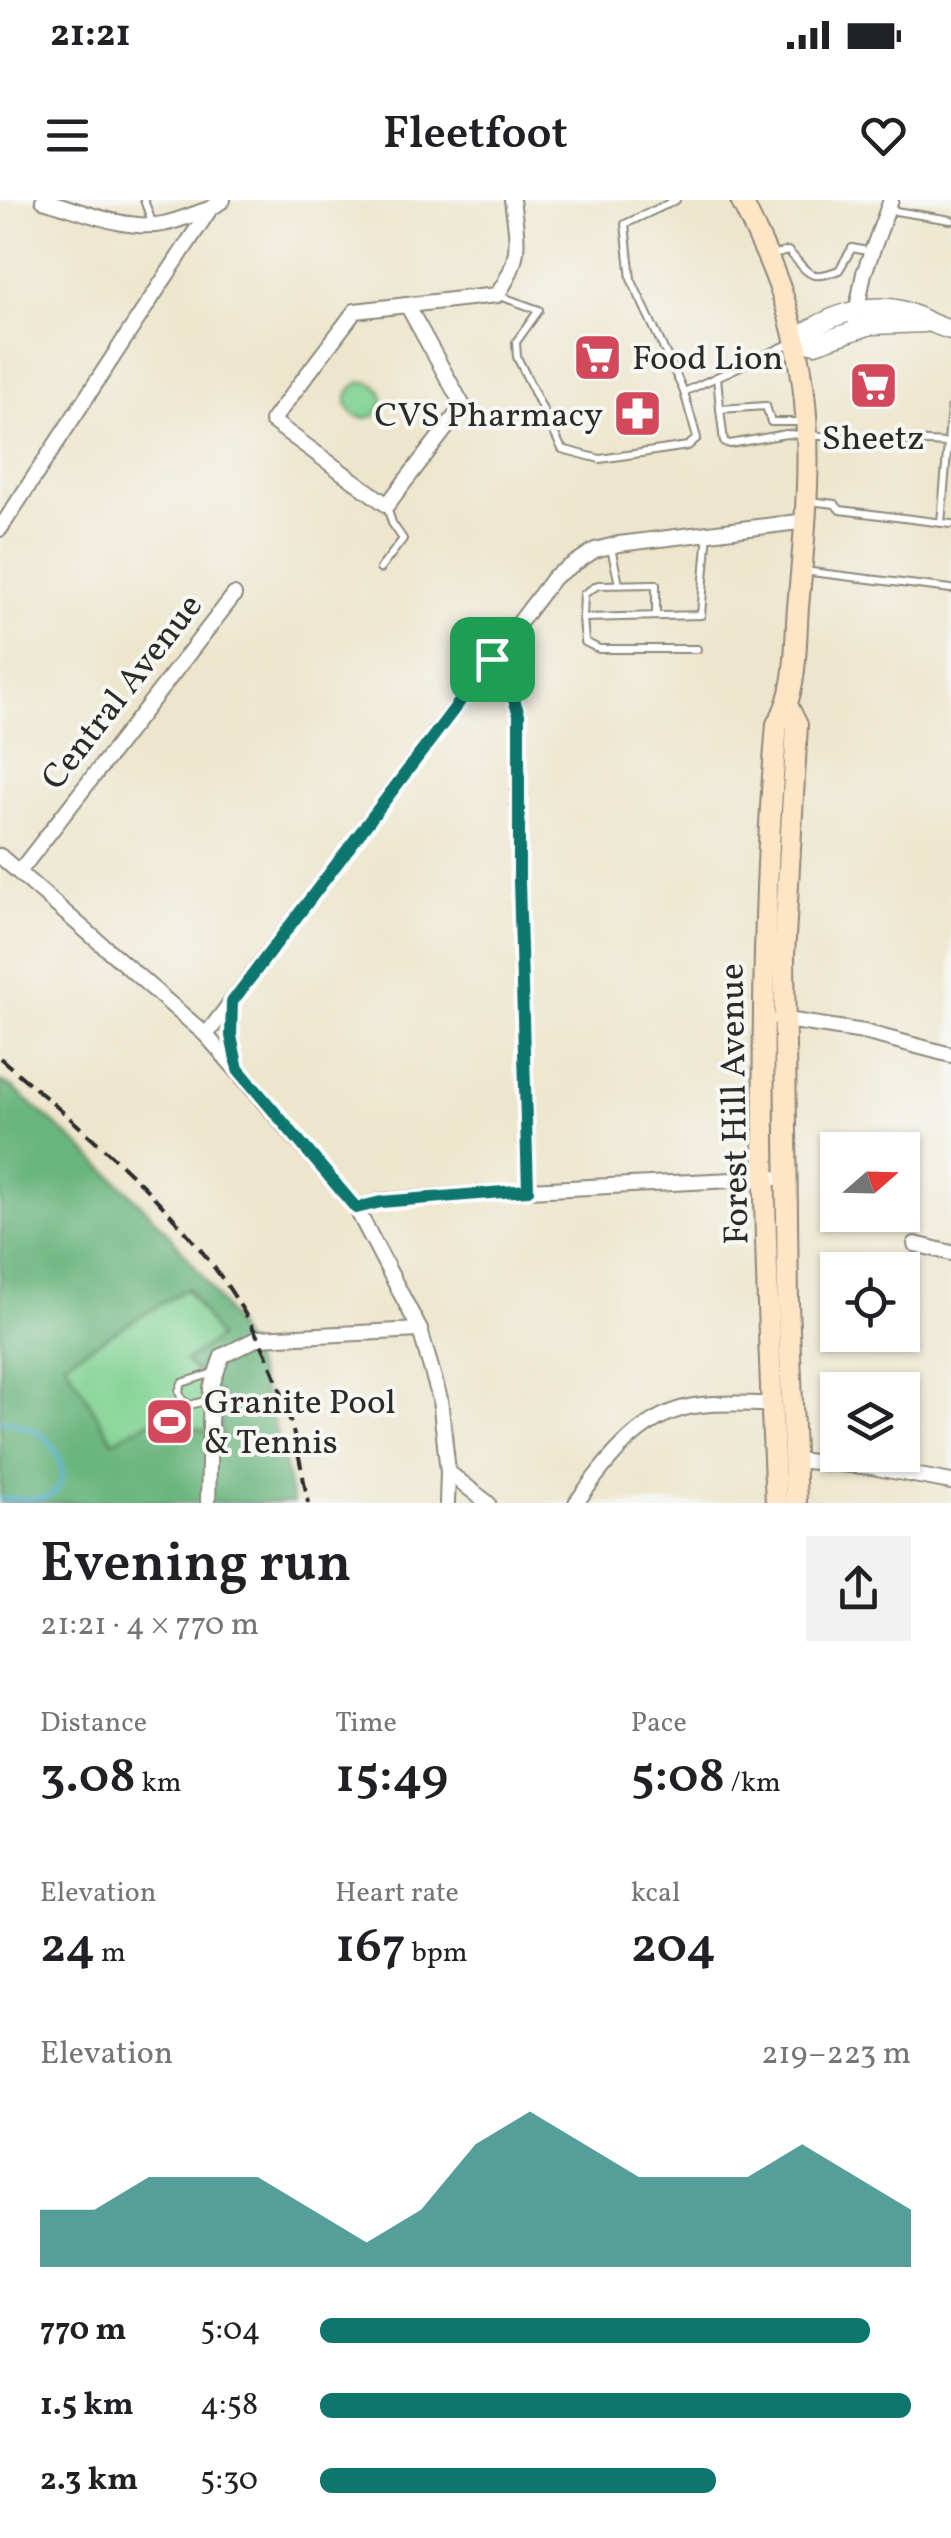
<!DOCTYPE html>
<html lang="en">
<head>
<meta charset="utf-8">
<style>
  body { margin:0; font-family:Vollkorn,serif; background:#f2f2f2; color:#202124; height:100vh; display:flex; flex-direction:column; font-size:38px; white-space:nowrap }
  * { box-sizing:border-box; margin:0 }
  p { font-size:32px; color:#757577 }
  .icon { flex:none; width:55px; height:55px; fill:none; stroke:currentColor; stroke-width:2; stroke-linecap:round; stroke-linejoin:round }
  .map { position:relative; height:1303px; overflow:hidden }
  .drawer { display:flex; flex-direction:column; background:#fff; flex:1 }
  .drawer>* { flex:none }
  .needle { width:65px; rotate:70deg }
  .controls { position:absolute; left:820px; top:932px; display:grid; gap:20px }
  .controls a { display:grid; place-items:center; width:100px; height:100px; border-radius:0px; background:#fff; box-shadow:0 2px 8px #0004; font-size:50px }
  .pin { position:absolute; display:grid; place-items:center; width:85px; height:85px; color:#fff; margin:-42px; border-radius:20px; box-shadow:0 5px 15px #0006 }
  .round { display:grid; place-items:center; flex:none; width:105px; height:105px; border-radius:0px; background:#f2f2f2 }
  .head { display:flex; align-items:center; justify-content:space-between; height:170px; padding:0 40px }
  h1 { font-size:55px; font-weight:600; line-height:75px }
  .stats { display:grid; grid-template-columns:repeat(3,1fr); gap:15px; height:170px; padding:10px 40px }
  .stats div { display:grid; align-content:center }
  .stats b { font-size:50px; font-weight:600 }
  .stats small { font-size:28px; font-weight:400 }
  .stats p { font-size:28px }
  .chart { height:280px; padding:20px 40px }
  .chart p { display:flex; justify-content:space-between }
  .chart svg { width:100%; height:180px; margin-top:10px; fill:#0f766e; opacity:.7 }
  ul { padding:0 40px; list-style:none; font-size:32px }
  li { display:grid; grid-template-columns:160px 120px 1fr; align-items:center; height:75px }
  li i { height:25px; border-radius:12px; background:#0f766e }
  .status { display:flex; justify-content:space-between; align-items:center; height:70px; padding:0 50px; background:#fff; direction:ltr }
  .status svg { height:28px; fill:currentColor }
  header { display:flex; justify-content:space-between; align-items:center; height:130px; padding:0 40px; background:#fff; font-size:45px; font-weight:600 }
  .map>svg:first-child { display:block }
</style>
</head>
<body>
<div class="status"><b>21:21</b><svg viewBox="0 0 49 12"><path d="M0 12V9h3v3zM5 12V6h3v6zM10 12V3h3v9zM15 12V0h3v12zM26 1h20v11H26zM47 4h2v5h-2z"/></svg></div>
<header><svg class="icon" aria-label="menu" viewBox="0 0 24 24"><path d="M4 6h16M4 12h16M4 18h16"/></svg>Fleetfoot<svg class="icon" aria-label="heart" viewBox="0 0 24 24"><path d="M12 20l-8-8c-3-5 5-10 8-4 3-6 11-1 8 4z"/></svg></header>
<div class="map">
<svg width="951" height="1303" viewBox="0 0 951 1303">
  <rect width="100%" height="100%" fill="#f6f6f2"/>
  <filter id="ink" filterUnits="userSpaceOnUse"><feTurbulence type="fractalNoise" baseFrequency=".01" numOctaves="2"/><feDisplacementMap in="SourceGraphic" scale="20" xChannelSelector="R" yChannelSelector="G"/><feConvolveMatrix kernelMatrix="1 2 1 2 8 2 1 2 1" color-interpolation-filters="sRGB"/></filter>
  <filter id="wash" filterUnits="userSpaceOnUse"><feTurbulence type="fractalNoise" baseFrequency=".0048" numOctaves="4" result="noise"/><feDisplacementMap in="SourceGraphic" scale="40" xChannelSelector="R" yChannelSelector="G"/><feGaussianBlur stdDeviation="2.25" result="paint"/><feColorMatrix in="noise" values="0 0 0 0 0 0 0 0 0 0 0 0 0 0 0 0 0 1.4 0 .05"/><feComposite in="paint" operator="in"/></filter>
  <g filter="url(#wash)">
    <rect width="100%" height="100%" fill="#ede6cc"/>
    <g fill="#83d394" stroke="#577f60" stroke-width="2.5">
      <circle cx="365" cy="200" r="18"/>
      <polygon points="178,1077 249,1182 280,1289 75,1303 44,1163"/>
    </g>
    <path fill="#6ab57e" stroke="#4a7054" stroke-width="2.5" fill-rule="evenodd" d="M0 881 13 888C106 968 208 1053 256 1170 273 1213 283 1258 293 1303H0ZM188 1088 218 1138 185 1161 221 1195V1236L158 1217 113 1241 65 1162Z"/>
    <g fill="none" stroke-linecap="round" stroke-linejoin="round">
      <path stroke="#58b2d6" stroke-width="4" d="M0 1220C16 1223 31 1227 44 1237 62 1250 72 1287 47 1297 41 1300 11 1298 0 1299"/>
    </g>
  </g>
  <g filter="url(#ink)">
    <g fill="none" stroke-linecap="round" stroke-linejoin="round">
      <defs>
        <g id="service">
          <polyline points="144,0 152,22"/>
          <polyline points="676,0 625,24 631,79 684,192 791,143"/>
          <polyline points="889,10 951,20"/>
          <path d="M773 55 788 51C808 70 806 83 839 70L852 48 872 52"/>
          <polyline points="497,95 539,110 516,142 517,157 562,249 600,259 688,246 697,238 684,192"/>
          <polyline points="717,177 720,209"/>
          <polyline points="801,222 771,222 766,206 720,209 724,242 730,244 786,234 946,243"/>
          <polyline points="809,301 835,304 840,310 951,324"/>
          <polyline points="941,323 951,208"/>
          <polyline points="611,348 619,384"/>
          <polyline points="380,369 403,339 392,323 387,306"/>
          <polyline points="803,371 951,389"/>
          <polyline points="656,416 656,384 598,385 584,394 583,418 701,415 708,332"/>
          <polyline points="583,418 585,442 599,449 697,449"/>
          <polyline points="208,1200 190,1205 182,1200 179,1191 182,1183 213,1173"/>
        </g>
        <g id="minor">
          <path d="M43 0C80 10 125 31 163 24 179 21 195 13 210 9"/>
          <polygon points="407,105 463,206 387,305 272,221 355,111"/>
          <path d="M407 105 497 95C522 59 518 42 512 0"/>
          <polyline points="855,119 864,73 891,0"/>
          <polyline points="0,329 210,9 223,0"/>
          <polyline points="492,459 506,479 519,514 519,681 528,990"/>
          <polyline points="0,656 206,835 356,1008 420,1130 440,1199 448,1272 447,1303"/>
          <polyline points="19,672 234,395"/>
          <polyline points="232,802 231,836 237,865"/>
          <polyline points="780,819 864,832 951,855"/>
          <polyline points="206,835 554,377 595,350 619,344 807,321"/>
          <polyline points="356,1008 381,1001 528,990 774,978"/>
          <polyline points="915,1044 951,1053"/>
          <polyline points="794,1260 872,1267 951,1282"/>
          <polyline points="448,1272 488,1303"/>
          <polyline points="208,1303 211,1188 222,1156 258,1138 420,1130"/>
          <path d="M576 1303C608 1259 642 1211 701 1205 724 1202 748 1204 771 1204"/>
        </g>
        <g id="tertiary">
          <path d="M795 140C824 117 870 99 907 112 923 118 932 125 951 130"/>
          <polyline points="795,140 815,144 871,125 925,123"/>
        </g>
        <g id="secondary">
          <path d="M741 0C760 39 779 78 790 120 817 214 807 310 798 407 795 444 798 493 777 524 755 783 764 1044 776 1303"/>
          <polyline points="788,507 797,525 784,755 788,1104 796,1303"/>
        </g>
      </defs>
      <use href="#service" stroke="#8c887c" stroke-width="10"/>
      <use href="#minor" stroke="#8c887c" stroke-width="18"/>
      <use href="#tertiary" stroke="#8c887c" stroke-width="21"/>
      <use href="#secondary" stroke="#8c887c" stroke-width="24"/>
      <use href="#service" stroke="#fff" stroke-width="6"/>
      <use href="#minor" stroke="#fff" stroke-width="14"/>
      <use href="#tertiary" stroke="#fff" stroke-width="18"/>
      <use href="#secondary" stroke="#fee5c5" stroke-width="20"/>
      <path stroke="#2b2b2b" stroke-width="4" stroke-dasharray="15 8" stroke-linecap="butt" d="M0 858C109 952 233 1050 281 1192 294 1228 301 1265 308 1303"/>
    </g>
  </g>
  <g fill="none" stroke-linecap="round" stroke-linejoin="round" filter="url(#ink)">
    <defs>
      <polygon id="route" points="492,459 506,478 519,514 519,681 528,990 381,1002 356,1008 238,869 231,836 232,802"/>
    </defs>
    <use href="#route" stroke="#fff" stroke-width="20"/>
    <use href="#route" stroke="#0f766e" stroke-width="12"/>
  </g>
  <defs>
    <symbol id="supermarket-square" viewBox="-11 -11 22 22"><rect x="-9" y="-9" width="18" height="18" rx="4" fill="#d1495b" stroke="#f6f6f2"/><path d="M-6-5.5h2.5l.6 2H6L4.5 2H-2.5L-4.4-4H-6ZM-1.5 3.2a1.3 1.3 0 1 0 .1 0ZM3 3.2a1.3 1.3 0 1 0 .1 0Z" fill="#fff"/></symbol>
    <symbol id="pharmacy-square" viewBox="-11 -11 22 22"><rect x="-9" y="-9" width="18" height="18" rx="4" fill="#d1495b" stroke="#f6f6f2"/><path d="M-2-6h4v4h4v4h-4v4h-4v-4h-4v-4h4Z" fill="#fff"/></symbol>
    <symbol id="stadium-square" viewBox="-11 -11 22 22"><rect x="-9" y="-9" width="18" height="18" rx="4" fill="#d1495b" stroke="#f6f6f2"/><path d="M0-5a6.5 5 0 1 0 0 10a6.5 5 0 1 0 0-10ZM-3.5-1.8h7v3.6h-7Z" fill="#fff"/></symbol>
  </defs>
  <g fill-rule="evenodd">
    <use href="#supermarket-square" x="570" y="130" width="55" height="55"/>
    <use href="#supermarket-square" x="846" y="158" width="55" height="55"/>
    <use href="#pharmacy-square" x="610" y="186" width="55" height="55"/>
    <use href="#stadium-square" x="142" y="1194" width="55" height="55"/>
  </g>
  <g text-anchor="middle" stroke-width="8" stroke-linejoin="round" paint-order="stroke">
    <g font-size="35" fill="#2b2b2b" stroke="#f6f6f2" text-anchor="start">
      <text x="632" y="169">Food Lion</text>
      <text x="603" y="226" text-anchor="end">CVS Pharmacy</text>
      <text x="873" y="249" text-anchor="middle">Sheetz</text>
      <text x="204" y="1213">Granite Pool<tspan x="204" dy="40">&amp; Tennis</tspan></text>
    </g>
    <g font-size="35" fill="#2b2b2b" stroke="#f6f6f2">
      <text transform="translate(121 491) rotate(-52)" y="12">Central Avenue</text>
      <text transform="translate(733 904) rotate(-91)" y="12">Forest Hill Avenue</text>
    </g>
  </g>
</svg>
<div class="controls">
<a><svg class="needle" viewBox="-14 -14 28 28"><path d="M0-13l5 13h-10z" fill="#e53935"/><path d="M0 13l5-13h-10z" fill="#757577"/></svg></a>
<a><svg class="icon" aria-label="locate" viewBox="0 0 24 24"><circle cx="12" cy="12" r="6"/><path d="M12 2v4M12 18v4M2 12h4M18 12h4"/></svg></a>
<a><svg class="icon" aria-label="layers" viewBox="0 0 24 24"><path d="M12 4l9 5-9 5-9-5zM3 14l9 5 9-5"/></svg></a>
</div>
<div class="pin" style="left:492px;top:459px;background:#1e9e55"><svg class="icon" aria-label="arrive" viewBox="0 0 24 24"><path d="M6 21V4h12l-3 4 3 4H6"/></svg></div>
</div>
<section class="drawer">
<div class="head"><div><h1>Evening run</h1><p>21:21 · 4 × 770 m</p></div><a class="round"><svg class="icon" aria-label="share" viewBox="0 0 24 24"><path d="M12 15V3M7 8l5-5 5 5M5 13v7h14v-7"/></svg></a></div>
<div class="stats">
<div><p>Distance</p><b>3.08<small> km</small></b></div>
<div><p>Time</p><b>15:49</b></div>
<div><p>Pace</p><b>5:08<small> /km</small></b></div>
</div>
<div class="stats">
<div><p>Elevation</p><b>24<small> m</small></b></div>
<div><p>Heart rate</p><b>167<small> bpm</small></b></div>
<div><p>kcal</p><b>204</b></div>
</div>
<div class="chart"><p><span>Elevation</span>219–223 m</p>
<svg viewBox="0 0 160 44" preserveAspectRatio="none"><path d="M0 44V30L10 30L20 22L30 22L40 22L50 30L60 38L70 30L80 14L90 6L100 14L110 22L120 22L130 22L140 14L150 22L160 30V44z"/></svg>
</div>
<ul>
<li><b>770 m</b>5:04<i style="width:93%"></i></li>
<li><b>1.5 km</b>4:58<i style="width:100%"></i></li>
<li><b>2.3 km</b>5:30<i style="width:67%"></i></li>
</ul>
</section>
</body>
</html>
